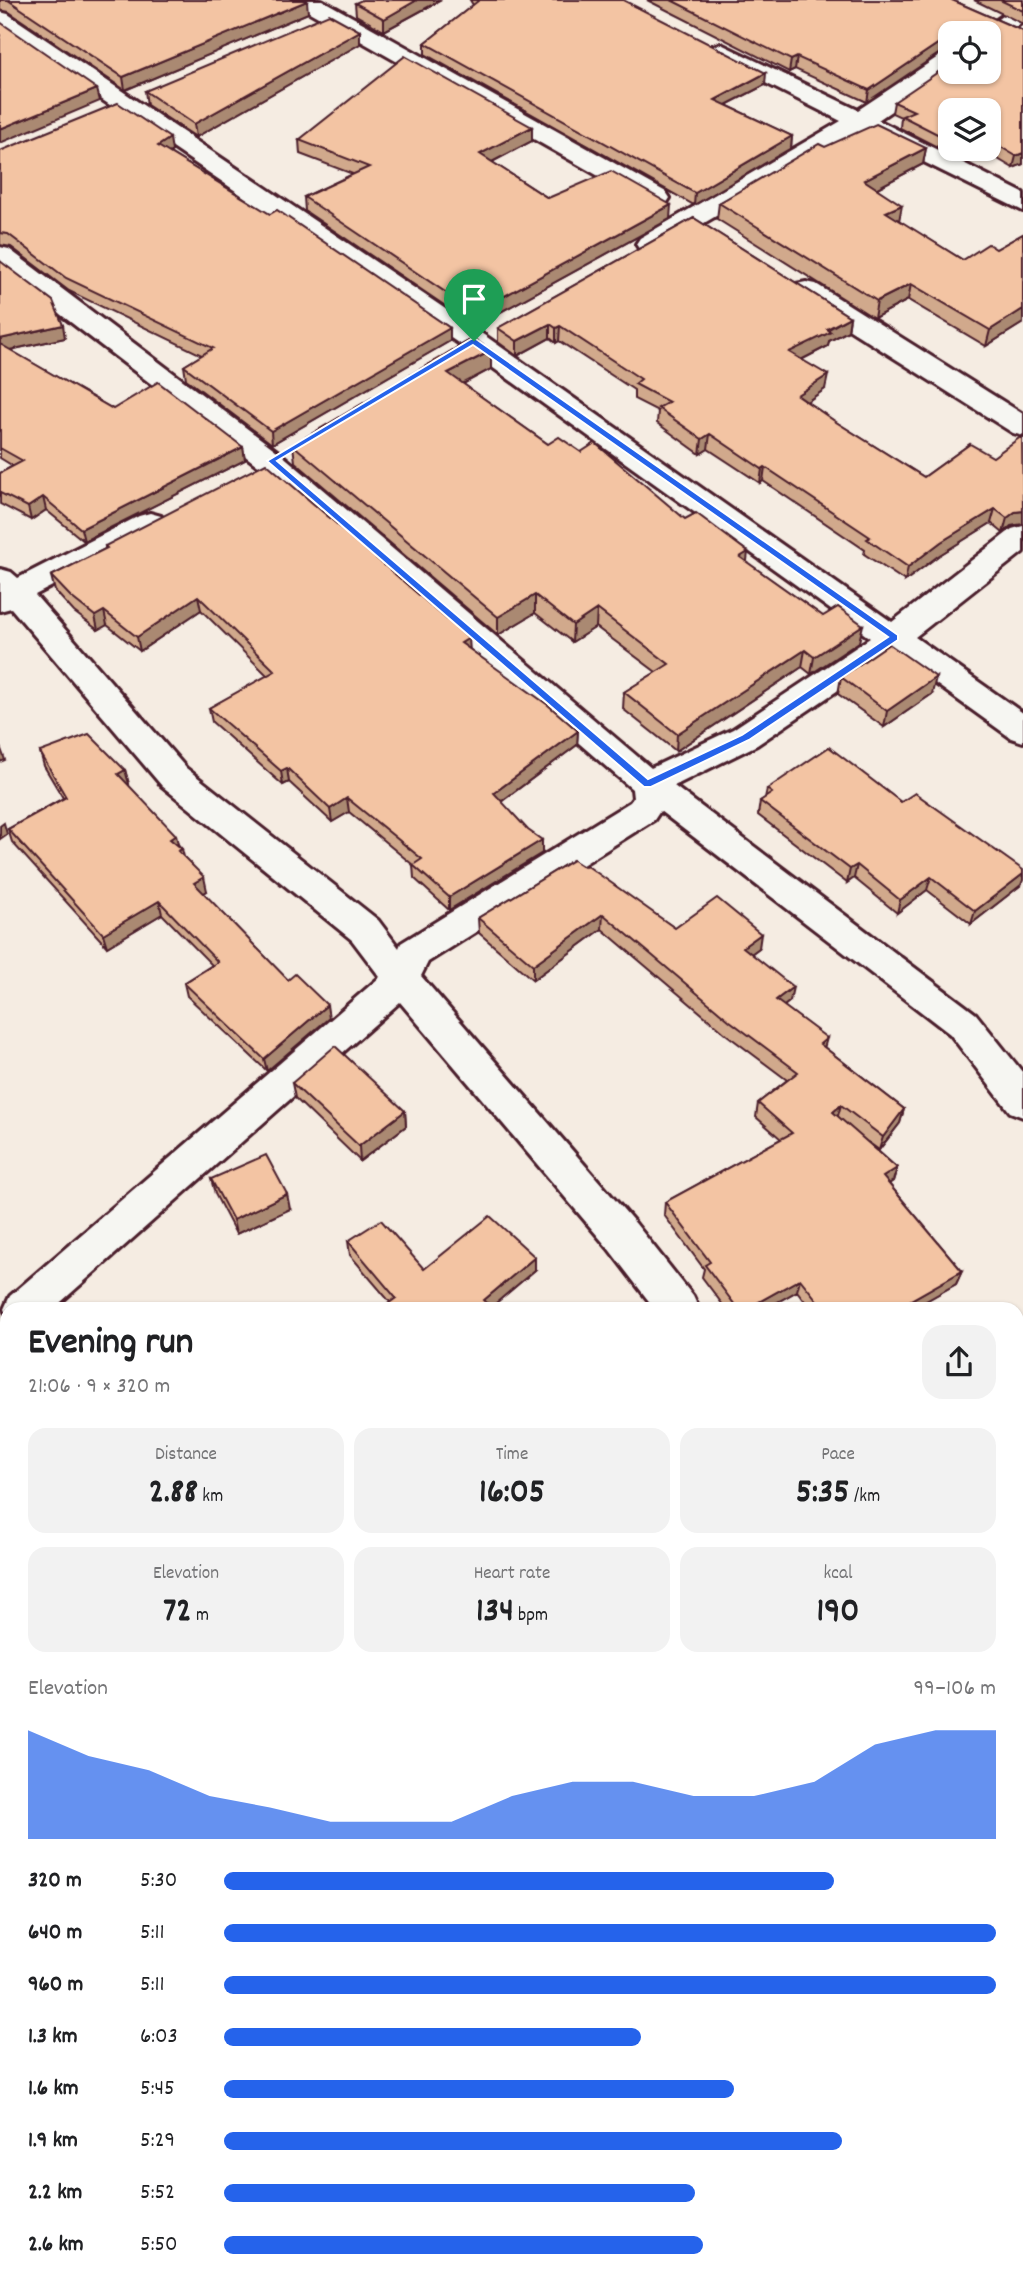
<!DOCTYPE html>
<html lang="en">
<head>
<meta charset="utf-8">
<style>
  body { margin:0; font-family:Dekko,sans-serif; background:#f2f2f2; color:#202124; height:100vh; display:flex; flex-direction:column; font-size:26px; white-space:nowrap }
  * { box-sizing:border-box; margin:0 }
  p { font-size:23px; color:#757577 }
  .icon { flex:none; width:38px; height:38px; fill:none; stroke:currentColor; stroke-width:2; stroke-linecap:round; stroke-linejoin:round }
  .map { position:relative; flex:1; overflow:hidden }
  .panel { position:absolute; left:0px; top:1302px; width:1024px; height:987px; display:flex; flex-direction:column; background:#fff; border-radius:21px 21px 0 0; box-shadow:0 2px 5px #0004 }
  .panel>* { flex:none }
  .tools { position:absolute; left:938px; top:21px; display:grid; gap:14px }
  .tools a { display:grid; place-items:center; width:63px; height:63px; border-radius:14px; background:#fff; box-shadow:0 2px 5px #0004; font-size:35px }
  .pin { position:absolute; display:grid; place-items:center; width:60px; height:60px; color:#fff; margin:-72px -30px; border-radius:50% 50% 50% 0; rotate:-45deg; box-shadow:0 0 7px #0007 }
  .pin .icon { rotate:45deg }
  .round { display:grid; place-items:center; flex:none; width:74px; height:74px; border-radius:21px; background:#f2f2f2 }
  .summary { display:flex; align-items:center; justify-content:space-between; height:119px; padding:0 28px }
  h1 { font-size:38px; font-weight:700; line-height:52px }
  .figures { display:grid; grid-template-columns:repeat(3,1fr); gap:10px; height:119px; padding:7px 28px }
  .figures div { display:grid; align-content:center; border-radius:18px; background:#f2f2f2; text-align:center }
  .figures b { font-size:35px; font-weight:700 }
  .figures small { font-size:19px; font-weight:400 }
  .figures p { font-size:19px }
  .chart { height:196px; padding:14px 28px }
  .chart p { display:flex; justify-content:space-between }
  .chart svg { width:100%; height:126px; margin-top:7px; fill:#2563eb; opacity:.7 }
  ul { padding:0 28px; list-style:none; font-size:23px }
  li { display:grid; grid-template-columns:112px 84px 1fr; align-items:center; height:52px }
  li i { height:18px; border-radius:9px; background:#2563eb }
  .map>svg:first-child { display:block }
</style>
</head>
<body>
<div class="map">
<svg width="1023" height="2289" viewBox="0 0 1023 2289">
  <rect width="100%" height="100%" fill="#f5ece2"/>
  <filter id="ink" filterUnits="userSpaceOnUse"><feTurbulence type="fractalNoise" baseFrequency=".0143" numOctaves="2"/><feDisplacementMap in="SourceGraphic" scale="14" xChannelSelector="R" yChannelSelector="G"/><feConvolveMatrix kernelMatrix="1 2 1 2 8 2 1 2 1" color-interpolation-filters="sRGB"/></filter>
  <g filter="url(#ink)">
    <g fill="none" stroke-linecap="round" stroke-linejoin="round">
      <defs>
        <g id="minor">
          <polygon points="293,0 322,0 666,192 670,198 666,204 657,206 648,204 297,5"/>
          <polygon points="1023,5 1023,22 997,39 989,41 989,33 978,33 1015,7"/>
          <polygon points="0,12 8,14 484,335 892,622 1012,529 1023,526 1023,552 915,637 1023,713 1023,742 1011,738 893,653 757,745 674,786 976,1014 1023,1073 1023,1117 1010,1112 950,1034 660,811 654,820 428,962 421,976 636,1224 693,1296 699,1309 655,1309 608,1248 400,1002 53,1309 7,1309 7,1316 4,1309 10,1296 380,977 352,940 162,786 11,608 0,611 0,569 11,572 18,578 139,516 150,513 161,516 165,523 161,530 35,595 186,768 378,920 399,948 401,943 630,802 633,798 632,789 261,468 0,268 0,247 9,249 281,454 651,768 733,729 870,638 464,347 0,30"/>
          <polygon points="721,44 858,110 941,55 950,53 950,71 878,120 1023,193 1023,211 861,131 658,250 649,252 640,250 636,244 640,238 841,121 712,56 709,51 712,46"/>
          <polygon points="806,282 816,284 1023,414 1023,436 1013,433 796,296 792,290 796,284"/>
          <polygon points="0,1394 7,1396 7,1442 0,1440"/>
          <polygon points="1023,1484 1023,1527 1017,1529 1017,1486"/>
          <polygon points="567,2282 623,2282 626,2289 570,2289"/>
        </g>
      </defs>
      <use href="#minor" stroke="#4a1f2b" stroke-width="6"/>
      <use href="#minor" fill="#f6f6f2" fill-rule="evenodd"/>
    </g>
    <g fill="#d1a98c" stroke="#4a1f2b" stroke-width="2">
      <polygon points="0,0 305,0 308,13 125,90 9,12 0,10"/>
      <polygon points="441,0 384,31 356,15 355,3"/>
      <polygon points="470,0 623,0 765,85 726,105 792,136 791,148 694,205 425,54 425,43 473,5"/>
      <polygon points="647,0 952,0 1023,31 1023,164 1013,168 981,149 989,149 989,110 950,110 950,149 952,149 947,152 900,128 901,117 892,113 894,102 989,72 950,33 940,53 867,102 795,69 789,72"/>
      <polygon points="974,0 1023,0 1023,24"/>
      <polygon points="360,44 196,137 147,105 145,91"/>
      <polygon points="532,127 532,141 492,162 548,198 670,219 475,326 305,211 304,197 353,174 300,154 299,140"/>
      <polygon points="825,147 926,148 923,164 877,188 899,221 963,260 996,249 1023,234 1023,323 986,346 908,300 874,318 717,219 719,203"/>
      <polygon points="0,151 172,151 170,153 450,328 450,341 272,444 186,379 184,366 202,355 69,291 11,247 0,245"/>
      <polygon points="694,218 850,317 848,331 829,341 828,346 801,360 825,389 807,402 836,422 924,477 970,444 1011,526 1003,533 991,523 938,556 905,581 864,554 865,550 763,481 760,483 708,449 700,454 657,423 658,411 634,399 634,390 559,341 556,343 550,338 517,356 498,342 498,328"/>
      <polygon points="0,261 65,338 10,350 113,409 243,447 245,460 84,541 46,510 31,520 0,504 0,473 13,466 0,458"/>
      <polygon points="491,351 491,369 463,384 548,444 685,519 859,642 811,674 802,667 676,751 623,709 624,692 656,672 596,627 572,642 535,613 498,635 295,462 293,445"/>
      <polygon points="105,546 469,649 578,731 577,745 501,802 542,853 449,910 414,878 413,865 349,812 332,822 289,782 283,785 212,722 209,708 268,676 201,610 140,651 107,625 98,630 74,612 55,591 51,576 105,549"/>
      <polygon points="841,677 932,694 884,727 838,694"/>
      <polygon points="40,752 125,770 129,784 128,785 182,849 184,857 207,891 203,893 288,980 329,1018 267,1071 187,996 184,983 212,965 162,914 107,947 12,842 8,829 63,798 44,766"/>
      <polygon points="767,789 901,802 1021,885 971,924 927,890 897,913 854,878 847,883 758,815 760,801 765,798"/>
      <polygon points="573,860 675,928 759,948 751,954 790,1001 784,1006 824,1047 904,1109 900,1123 879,1150 868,1142 897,1168 893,1181 889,1184 962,1271 956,1284 917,1306 921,1309 811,1309 797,1291 765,1309 726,1309 702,1277 704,1269 664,1215 665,1202 781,1139 756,1117 758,1103 787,1080 727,1035 602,929 533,980 479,933 478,918"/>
      <polygon points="292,1083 405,1111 406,1126 360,1161 295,1098"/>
      <polygon points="211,1179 290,1209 236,1234 215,1194"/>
      <polygon points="348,1241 424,1269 535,1270 491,1307 390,1302 350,1255"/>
    </g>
    <g fill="#aa8972" stroke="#4a1f2b" stroke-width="2">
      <polygon points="417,0 441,0 384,31 384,19"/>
      <polygon points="307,1 308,13 125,90 123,77"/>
      <polygon points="360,31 360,44 196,137 194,124"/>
      <polygon points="950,40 950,51 940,53 867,102 869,90 942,41"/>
      <polygon points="797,57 795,69 789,72 791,60"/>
      <polygon points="766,73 765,85 714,111 715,100"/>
      <polygon points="97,89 100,101 0,143 0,129"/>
      <polygon points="532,127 532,141 480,168 480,154"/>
      <polygon points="792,136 791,148 694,205 695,193"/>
      <polygon points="170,138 172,151 160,158 158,146"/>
      <polygon points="950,139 950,149 952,149 947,152 949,140"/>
      <polygon points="926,148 923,164 862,196 864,180"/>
      <polygon points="1023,153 1023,164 1013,168 1016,156"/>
      <polygon points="671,205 670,219 475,326 475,312"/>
      <polygon points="902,205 899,221 886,212"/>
      <polygon points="911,284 908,300 874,318 877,301"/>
      <polygon points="1023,309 1023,323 986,346 990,330"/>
      <polygon points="850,317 848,331 829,341 828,346 787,367 789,352"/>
      <polygon points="550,324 550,338 517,356 517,341"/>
      <polygon points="63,325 65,338 0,352 0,339"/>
      <polygon points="560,326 559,341 556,343 556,328"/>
      <polygon points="450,328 450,341 272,444 271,431"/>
      <polygon points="491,351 491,369 449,391 448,373"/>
      <polygon points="828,375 825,389 795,410 797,395"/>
      <polygon points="710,434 708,449 700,454 702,439"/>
      <polygon points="243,447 245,460 84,541 81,529"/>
      <polygon points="765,467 763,481 760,483 762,469"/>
      <polygon points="43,497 46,510 31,520 28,507"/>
      <polygon points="995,509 991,523 938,556 905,581 908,567 941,542"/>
      <polygon points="1023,511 1023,524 1011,526 1003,533 1007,518 1015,512"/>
      <polygon points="748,552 746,570 740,557"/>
      <polygon points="535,595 535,613 498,635 498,617"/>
      <polygon points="198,596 201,610 140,651 137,637"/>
      <polygon points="597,609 596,627 572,642 573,625"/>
      <polygon points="104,611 107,625 98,630 95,616"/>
      <polygon points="863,625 859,642 811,674 814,657"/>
      <polygon points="469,638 470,652 461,643"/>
      <polygon points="805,650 802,667 676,751 677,734"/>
      <polygon points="936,677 932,694 884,727 887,711"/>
      <polygon points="578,731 577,745 494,807 494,793"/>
      <polygon points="1,749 5,760 0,762 0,750"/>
      <polygon points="287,768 289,782 283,785 281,771"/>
      <polygon points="125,770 129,784 121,788 118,774"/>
      <polygon points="347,798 349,812 332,822 330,809"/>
      <polygon points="4,823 7,834 0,839 0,826"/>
      <polygon points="176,835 179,849 170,839"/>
      <polygon points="542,840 542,853 449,910 449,897"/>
      <polygon points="857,865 854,878 847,883 850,869"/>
      <polygon points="1023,874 1023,880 1021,885 971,924 975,911"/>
      <polygon points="204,877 207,891 197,897 194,883"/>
      <polygon points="931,877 927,890 897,913 900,900"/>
      <polygon points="159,901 162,914 107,947 103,934"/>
      <polygon points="603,914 602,929 533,980 533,965"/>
      <polygon points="761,934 759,948 740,962 743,947"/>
      <polygon points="793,987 790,1001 773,1015 776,1000"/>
      <polygon points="327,1005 329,1018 267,1071 264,1059"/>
      <polygon points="827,1038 823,1052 820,1044"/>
      <polygon points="841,1105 837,1119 833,1112"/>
      <polygon points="904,1109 900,1123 879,1150 883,1137"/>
      <polygon points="405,1111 406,1126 360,1161 359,1146"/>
      <polygon points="897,1168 893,1181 879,1190 883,1177"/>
      <polygon points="287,1194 290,1209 236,1234 233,1220"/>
      <polygon points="535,1257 535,1270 489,1309 484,1300"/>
      <polygon points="962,1271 956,1284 912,1309 911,1300"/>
      <polygon points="800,1279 797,1291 765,1309 746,1309"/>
      <polygon points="45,2282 51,2282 56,2289 50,2289"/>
    </g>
    <g fill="#f3c4a3" stroke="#4a1f2b" stroke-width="2">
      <polygon points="8,0 305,0 307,1 123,77"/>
      <polygon points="362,0 417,0 384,19 355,3"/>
      <polygon points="477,0 623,0 766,73 715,100 792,136 695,193 425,43 478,1"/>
      <polygon points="671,0 952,0 1023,31 1023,153 1016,156 989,140 989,110 950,110 950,139 949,140 902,116 914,111 894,102 950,64 950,72 989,72 989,33 950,33 950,40 942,41 869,90 797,57 791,60"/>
      <polygon points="1000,0 1023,0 1023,11"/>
      <polygon points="329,14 360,31 194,124 145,91"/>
      <polygon points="0,22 97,89 0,129"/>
      <polygon points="405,56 532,127 480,154 548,198 611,171 671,205 475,312 304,197 369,167 299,140"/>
      <polygon points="118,103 170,138 158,146 270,214 277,210 450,328 271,431 184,366 213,348 66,278 8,234 0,233 0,151"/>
      <polygon points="876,124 926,148 864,180 902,205 886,212 963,260 988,244 996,249 1023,234 1023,309 990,330 911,284 877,301 719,203 819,144 825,147"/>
      <polygon points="694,218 850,317 827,329 831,332 789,352 828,375 797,395 836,422 924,477 970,444 993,457 1022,436 1023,511 1015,512 1007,518 995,509 941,542 908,567 867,539 870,537 765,467 762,469 710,434 702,439 658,408 669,402 635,384 641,379 560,326 556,328 550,324 517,341 498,328"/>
      <polygon points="0,261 53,301 63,325 0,339"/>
      <polygon points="473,338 491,351 448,373 548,444 559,437 581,452 595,443 685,519 696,513 748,552 740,557 823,616 838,607 863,625 814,657 805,650 677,734 624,692 669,664 597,609 573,625 535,595 498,617 293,445"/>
      <polygon points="0,344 113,409 158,382 243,447 81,529 43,497 28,507 0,493 0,473 23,461 0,448"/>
      <polygon points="266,463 469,638 461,643 548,705 578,731 494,793 528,830 542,840 449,897 413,865 422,859 347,798 330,809 287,768 281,771 209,708 275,671 198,596 137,637 104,611 95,616 71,597 51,576 107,548 105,546"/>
      <polygon points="889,644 936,677 887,711 841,677"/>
      <polygon points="89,734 125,770 118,774 176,835 170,839 182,849 178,851 204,877 194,883 288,980 295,974 327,1005 264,1059 184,983 218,962 159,901 103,934 8,829 66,797 40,752"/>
      <polygon points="829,747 901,802 915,793 1023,870 1023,874 975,911 931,877 900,900 857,865 850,869 760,801 772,793 767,789"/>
      <polygon points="573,860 584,867 586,865 675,928 717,898 761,934 743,947 793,987 776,1000 827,1038 820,1044 904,1109 883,1137 841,1105 833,1112 897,1168 883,1177 962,1271 911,1300 921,1309 824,1309 800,1279 746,1309 738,1309 705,1265 710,1262 665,1202 792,1133 758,1103 798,1072 730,1021 603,914 533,965 478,918"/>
      <polygon points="335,1046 405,1111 359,1146 292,1083"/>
      <polygon points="266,1155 287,1194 233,1220 211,1179"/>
      <polygon points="490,1216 535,1257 484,1300 493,1309 381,1309 396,1298 348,1241 381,1220 424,1269"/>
      <polygon points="7,2195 7,2282 45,2282 50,2289 0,2289 0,2203"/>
    </g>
  </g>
  <path fill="#2563eb" stroke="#fff" stroke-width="2" fill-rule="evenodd" d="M471 339H476L898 635V640L749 740 651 787H644L267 461ZM473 345 888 637 742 735 648 779 277 461Z"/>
</svg>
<div class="tools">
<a><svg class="icon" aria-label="locate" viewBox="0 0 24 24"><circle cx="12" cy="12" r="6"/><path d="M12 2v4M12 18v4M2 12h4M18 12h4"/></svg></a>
<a><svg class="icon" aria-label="layers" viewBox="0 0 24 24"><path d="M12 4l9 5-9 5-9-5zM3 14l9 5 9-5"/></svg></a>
</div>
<div class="pin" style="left:474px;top:341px;background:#1e9e55"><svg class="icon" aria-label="arrive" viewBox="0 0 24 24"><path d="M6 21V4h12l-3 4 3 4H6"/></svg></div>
<section class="panel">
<div class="summary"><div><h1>Evening run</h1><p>21:06 · 9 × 320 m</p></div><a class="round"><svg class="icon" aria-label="share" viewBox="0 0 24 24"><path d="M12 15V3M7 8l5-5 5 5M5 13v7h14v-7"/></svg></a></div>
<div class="figures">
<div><p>Distance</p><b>2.88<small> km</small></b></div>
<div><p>Time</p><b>16:05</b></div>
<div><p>Pace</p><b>5:35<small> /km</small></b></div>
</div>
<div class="figures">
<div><p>Elevation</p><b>72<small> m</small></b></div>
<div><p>Heart rate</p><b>134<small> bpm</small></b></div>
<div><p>kcal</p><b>190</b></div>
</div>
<div class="chart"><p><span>Elevation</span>99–106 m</p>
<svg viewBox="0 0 160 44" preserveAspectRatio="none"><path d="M0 44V6L10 15L20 20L30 29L40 33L50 38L60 38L70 38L80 29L90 24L100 24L110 29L120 29L130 24L140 11L150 6L160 6V44z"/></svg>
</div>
<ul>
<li><b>320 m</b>5:30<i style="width:79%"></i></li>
<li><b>640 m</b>5:11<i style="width:100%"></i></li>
<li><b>960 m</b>5:11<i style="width:100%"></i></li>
<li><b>1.3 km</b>6:03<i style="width:54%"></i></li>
<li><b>1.6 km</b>5:45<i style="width:66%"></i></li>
<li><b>1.9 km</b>5:29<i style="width:80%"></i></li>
<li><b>2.2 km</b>5:52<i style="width:61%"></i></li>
<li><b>2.6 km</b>5:50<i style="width:62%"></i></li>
</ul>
</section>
</div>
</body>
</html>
